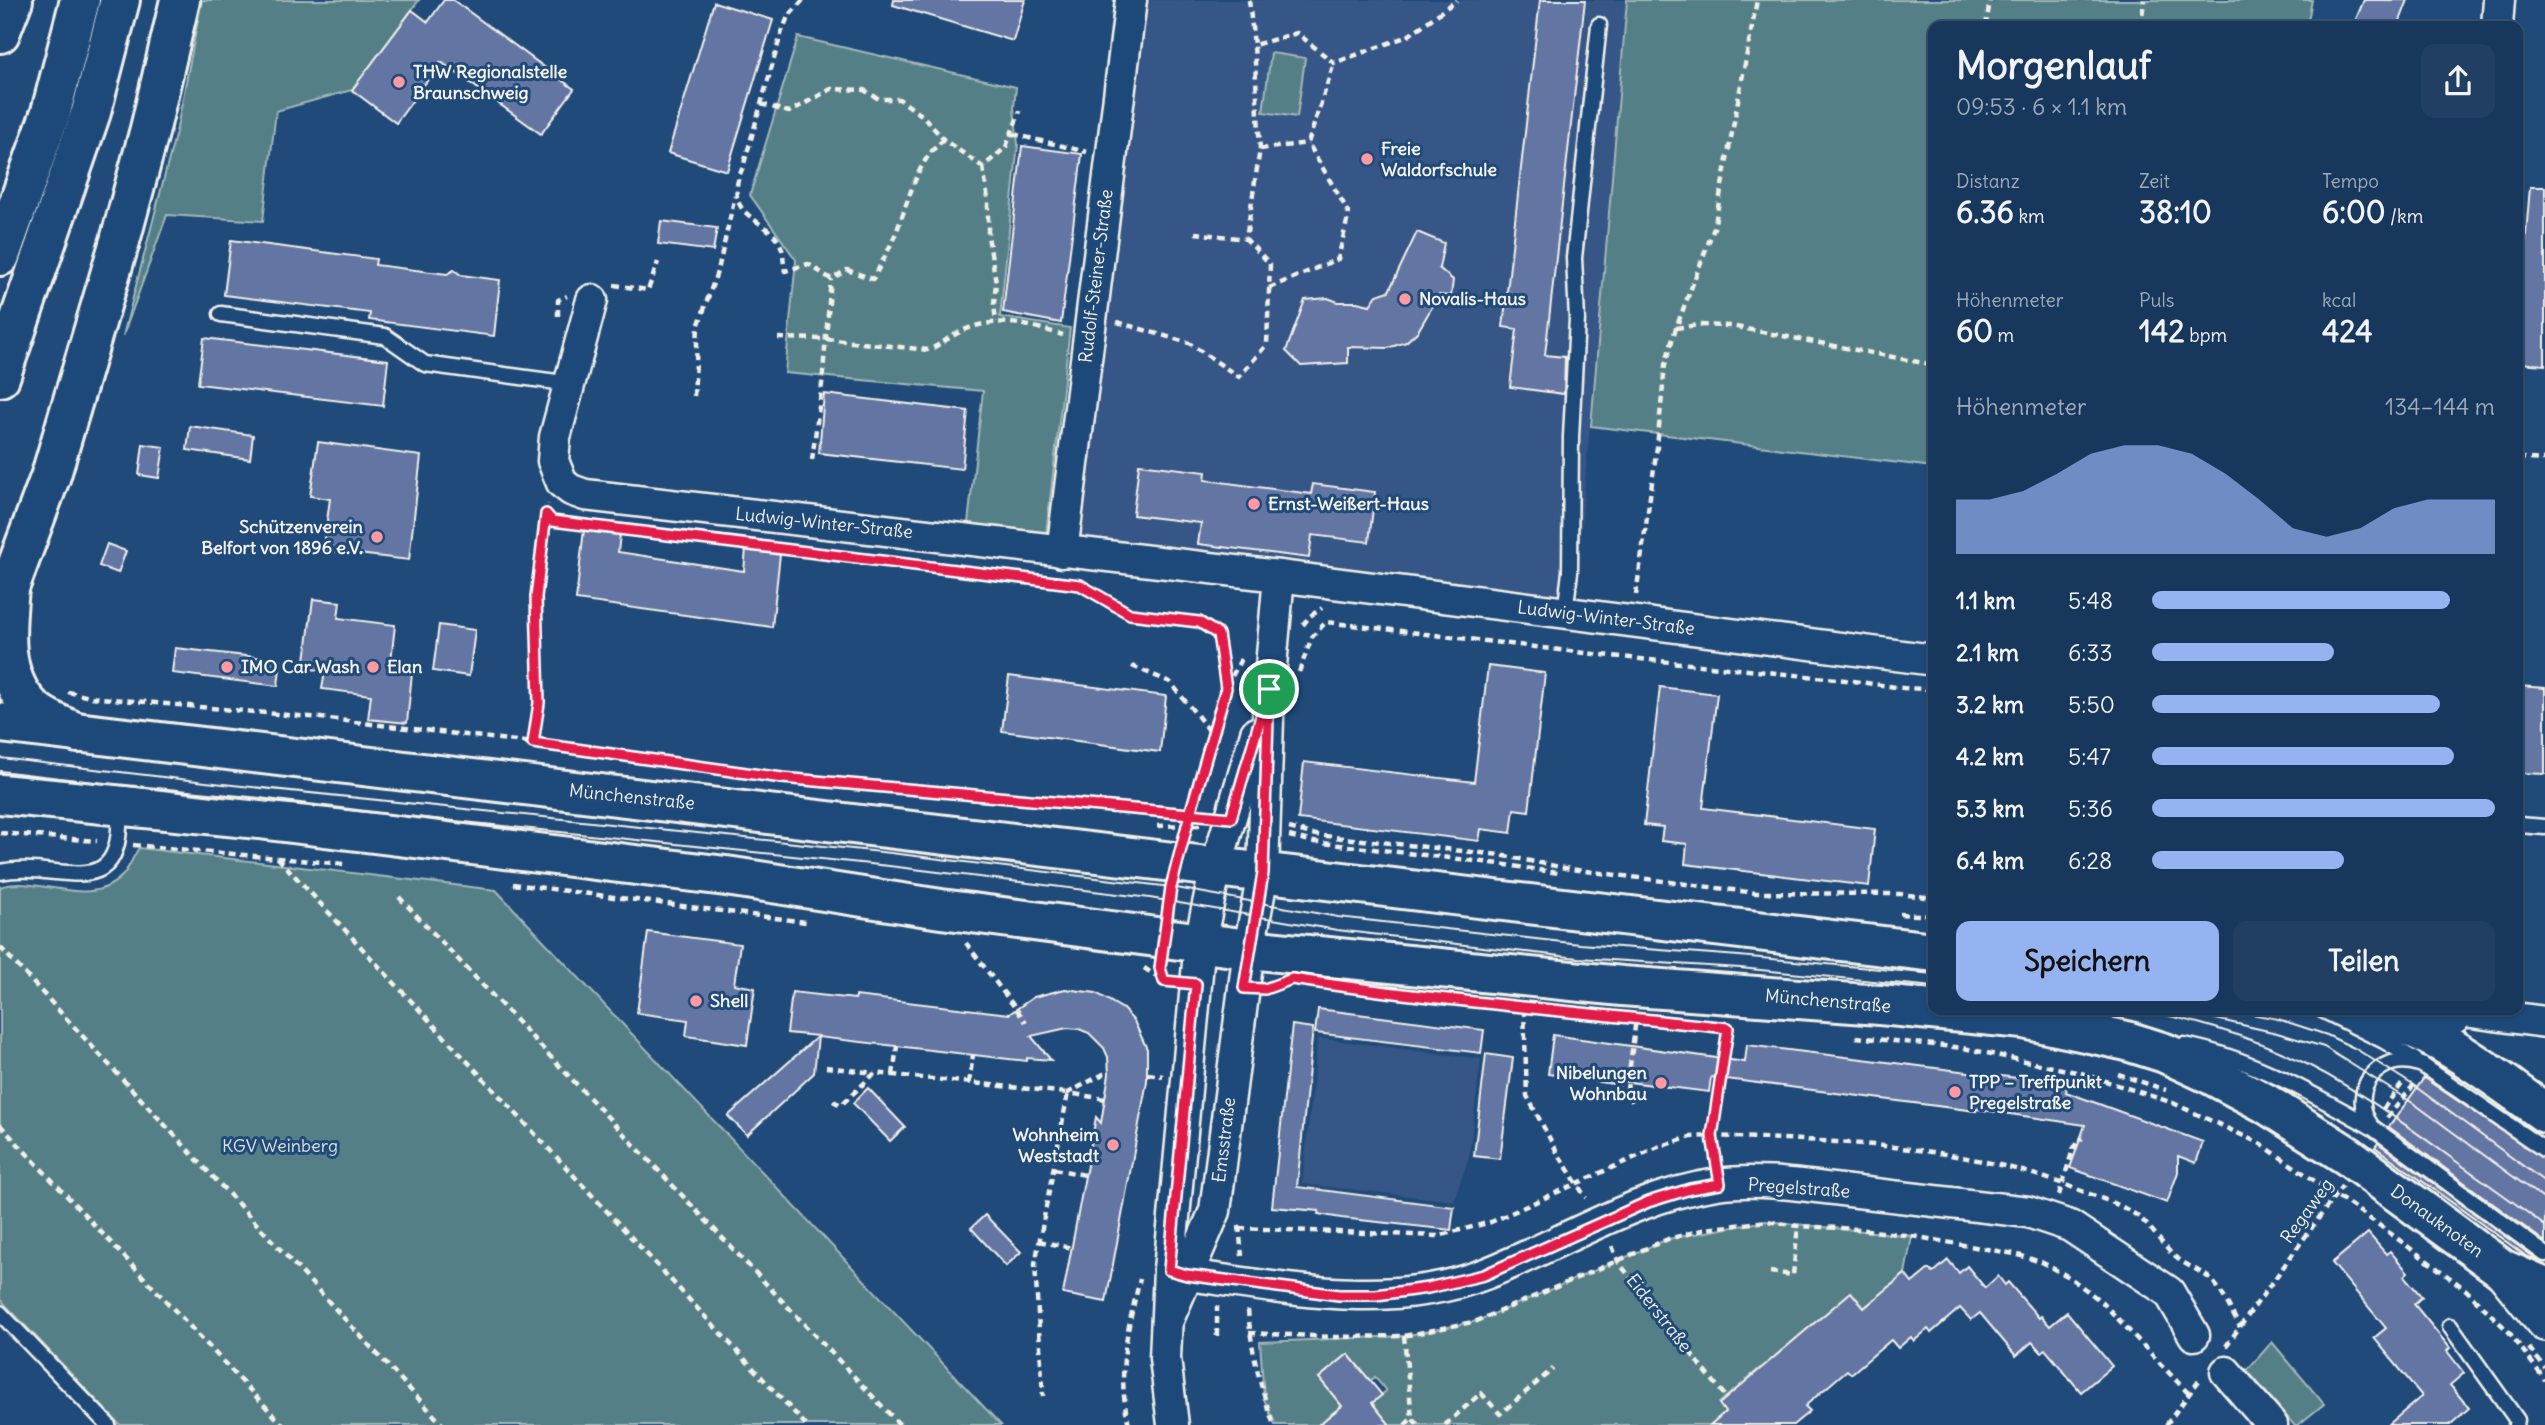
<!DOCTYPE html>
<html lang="de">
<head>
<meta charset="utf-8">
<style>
  body { margin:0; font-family:Delius,sans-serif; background:#203f62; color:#f1f3f6; height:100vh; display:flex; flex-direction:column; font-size:26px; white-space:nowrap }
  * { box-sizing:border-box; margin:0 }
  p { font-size:23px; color:#9eacbb }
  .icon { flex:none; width:38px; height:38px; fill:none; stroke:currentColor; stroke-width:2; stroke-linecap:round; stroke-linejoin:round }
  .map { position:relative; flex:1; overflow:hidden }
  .side { position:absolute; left:1928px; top:21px; width:595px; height:994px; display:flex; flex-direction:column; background:#17385c; border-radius:14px; box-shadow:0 2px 5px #0004,0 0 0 2px #365272 }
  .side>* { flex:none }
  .pin { position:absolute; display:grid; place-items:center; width:60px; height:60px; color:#fff; margin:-30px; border:4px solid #fff; border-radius:50%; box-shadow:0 2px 7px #0007 }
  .round { display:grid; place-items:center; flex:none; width:74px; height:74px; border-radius:14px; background:#203f62 }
  .headline { display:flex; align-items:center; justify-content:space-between; height:119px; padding:0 28px }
  h1 { font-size:38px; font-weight:700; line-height:52px }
  .figures { display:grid; grid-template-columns:repeat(3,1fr); gap:10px; height:119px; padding:7px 28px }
  .figures div { display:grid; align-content:center }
  .figures b { font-size:30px; font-weight:700 }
  .figures small { font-size:19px; font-weight:400 }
  .figures p { font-size:19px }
  .chart { height:196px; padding:14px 28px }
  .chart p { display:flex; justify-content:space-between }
  .chart svg { width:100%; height:126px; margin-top:7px; fill:#95b2f1; opacity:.7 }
  .cta { display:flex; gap:14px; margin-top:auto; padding:14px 28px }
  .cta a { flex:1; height:80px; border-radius:14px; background:#95b2f1; color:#111; font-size:28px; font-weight:700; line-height:80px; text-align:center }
  .cta a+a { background:#203f62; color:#f1f3f6 }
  ul { padding:0 28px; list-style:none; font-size:23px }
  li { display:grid; grid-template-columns:112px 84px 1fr; align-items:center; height:52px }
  li i { height:18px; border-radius:9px; background:#95b2f1 }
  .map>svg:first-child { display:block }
</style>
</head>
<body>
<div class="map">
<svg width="2545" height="1425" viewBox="0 0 2545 1425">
  <rect width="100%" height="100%" fill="#1f4a7a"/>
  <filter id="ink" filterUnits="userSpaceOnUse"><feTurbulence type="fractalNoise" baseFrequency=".0143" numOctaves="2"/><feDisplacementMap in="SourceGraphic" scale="14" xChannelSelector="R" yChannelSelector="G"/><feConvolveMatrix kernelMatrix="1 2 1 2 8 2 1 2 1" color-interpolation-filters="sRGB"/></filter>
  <g filter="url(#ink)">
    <g fill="#345786">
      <polygon points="1142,0 1626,0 1575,601 1076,535"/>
      <polygon points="1318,1038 1481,1059 1469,1157 1454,1201 1302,1184"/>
    </g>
    <g fill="#557f87" stroke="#a4b8b8" stroke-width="2">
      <polygon points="202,0 419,0 352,90 276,111 263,221 167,215 123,336 177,128"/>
      <polygon points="1627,0 2312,0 2307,26 1934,26 1934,467 1591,426"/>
      <polygon points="798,37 1016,87 1014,108 1018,144 1000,317 1070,328 1046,534 968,523 983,391 785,373 796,260 750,195"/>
      <polygon points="1271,53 1305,58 1297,117 1263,112"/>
      <path d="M139 848 496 890 1001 1425H120L0 1299V887C39 874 88 911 122 876 129 869 133 856 139 848Z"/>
      <polygon points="1766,1221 1912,1236 1905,1274 1891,1285 1898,1295 1885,1306 1877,1297 1864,1308 1851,1293 1832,1323 1824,1315 1775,1356 1769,1378 1760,1368 1746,1380 1739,1403 1731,1393 1719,1403 1731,1418 1712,1425 1390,1425 1372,1403 1386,1391 1375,1377 1370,1381 1348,1354 1319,1378 1342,1406 1326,1418 1331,1425 1275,1425 1264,1399 1260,1342 1404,1336 1477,1321 1668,1239"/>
      <polygon points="2272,1342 2324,1404 2298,1425 2294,1425 2247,1370"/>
    </g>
    <g fill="#6474a3" stroke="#f4f1e8" stroke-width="2">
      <polygon points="444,0 453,0 574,89 541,134 441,62 396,123 352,90 412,10 428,22"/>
      <polygon points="894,0 1025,0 1013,41 893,5"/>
      <polygon points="1540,0 1585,0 1545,355 1565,357 1564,394 1510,387 1517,329 1503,327"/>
      <polygon points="2364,0 2408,0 2398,26 2353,26"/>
      <polygon points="714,2 773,20 727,171 668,153"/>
      <polygon points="1022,146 1082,154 1061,323 1003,312"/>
      <polygon points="2530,187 2545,187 2545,365 2518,363 2518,328"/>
      <polygon points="661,221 717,228 713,251 658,244"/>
      <polygon points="1417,232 1444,243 1439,268 1453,280 1451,296 1439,295 1418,331 1406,342 1388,348 1348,347 1348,363 1301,366 1286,351 1305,300 1328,298 1338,302 1357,302 1370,305 1377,295 1389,291"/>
      <polygon points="231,240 376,259 375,265 447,274 454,270 461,275 500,280 494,336 369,320 370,313 224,295"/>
      <polygon points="204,338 388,360 383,406 198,384"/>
      <polygon points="824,394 968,411 962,469 819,453"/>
      <polygon points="190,426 253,435 250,459 187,450"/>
      <polygon points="318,442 421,456 409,560 323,550 330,499 310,496"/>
      <polygon points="143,444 164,447 159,478 139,475"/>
      <polygon points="1139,464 1206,472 1205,480 1311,494 1313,484 1375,492 1369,542 1312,535 1309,558 1198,544 1201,523 1133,515"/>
      <polygon points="584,529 620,534 618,552 744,571 746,549 780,554 772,627 576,600"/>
      <polygon points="107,544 126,551 118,573 99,566"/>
      <polygon points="313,599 340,602 338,618 395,625 391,661 413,663 407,723 368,719 371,695 322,689 325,671 304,668"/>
      <polygon points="439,625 475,630 469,676 433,671"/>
      <polygon points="175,648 281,660 278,686 172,673"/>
      <polygon points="1488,666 1545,673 1529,811 1514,809 1511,833 1481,829 1479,841 1298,819 1304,762 1474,782"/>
      <polygon points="1009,676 1166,696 1160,752 1002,731"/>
      <polygon points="2518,686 2545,688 2545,774 2520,773 2521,762 2518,762"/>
      <polygon points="1660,687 1717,694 1703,808 1875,829 1869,886 1685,864 1687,844 1661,841 1663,827 1644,825"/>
      <polygon points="648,932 740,944 734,984 755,988 747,1045 686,1036 688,1020 637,1013"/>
      <polygon points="1065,989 1096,993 1123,1009 1134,1021 1147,1049 1147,1081 1106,1302 1063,1294 1096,1117 1101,1123 1109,1074 1108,1057 1104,1048 1089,1033 1079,1029 1067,1028 1031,1036 1051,1060 1027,1058 1027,1061 818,1037 814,1073 747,1135 728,1116 818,1036 787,1033 792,992 855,999 856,996 1009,1014 1034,997"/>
      <polygon points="1318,1009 1484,1030 1481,1053 1315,1033"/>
      <polygon points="1292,1025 1313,1028 1297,1187 1454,1207 1451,1230 1341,1218 1318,1214 1319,1211 1272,1207"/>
      <polygon points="1553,1035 1745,1062 1747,1045 2067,1084 2066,1092 2203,1142 2196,1163 2178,1156 2178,1172 2167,1203 2070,1168 2085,1125 1976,1109 1976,1111 1711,1077 1709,1092 1620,1081 1620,1085 1548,1074"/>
      <polygon points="1486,1054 1513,1058 1500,1159 1474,1156"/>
      <polygon points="2424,1078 2545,1160 2545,1242 2389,1127"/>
      <polygon points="868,1088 905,1127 890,1141 853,1103"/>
      <polygon points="2378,1143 2539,1261 2526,1256 2375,1147"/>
      <polygon points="985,1215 1021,1252 1006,1266 971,1228"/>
      <polygon points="2368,1233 2386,1254 2390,1251 2408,1272 2404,1276 2422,1297 2414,1304 2450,1348 2447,1351 2464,1373 2450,1385 2469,1408 2450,1425 2388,1425 2422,1396 2374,1338 2386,1328 2332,1263"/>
      <polygon points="1948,1260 1959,1273 1967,1266 1985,1288 1998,1276 2005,1285 2008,1282 2039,1318 2041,1316 2050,1326 2067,1312 2112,1366 2081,1392 2045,1349 2041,1352 2032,1342 2016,1356 1980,1313 1971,1320 1960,1308 1931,1333 1928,1329 1914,1341 1911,1337 1898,1348 1891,1340 1851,1374 1847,1370 1805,1406 1810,1411 1793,1425 1710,1425 1725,1412 1719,1404 1851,1292 1864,1308 1905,1274 1912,1283 1929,1269 1933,1273"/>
      <polygon points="1348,1354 1382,1395 1372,1403 1390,1425 1318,1425 1342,1406 1319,1378"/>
    </g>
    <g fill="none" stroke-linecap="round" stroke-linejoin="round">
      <defs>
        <g id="service">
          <polyline points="221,314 385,336 425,364 571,384"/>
          <polyline points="1565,613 1570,572 1571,437 1577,319 1574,258 1599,25"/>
          <polyline points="2519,825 2545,827"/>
          <path d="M0 872C58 859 125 910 119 807"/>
          <polyline points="2322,1010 2384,1041 2415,1060"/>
          <path d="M2184 1045C2252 1058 2310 1093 2370 1126"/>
          <path d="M2545 1150 2422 1065C2381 1048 2345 1091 2372 1127L2545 1254"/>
          <polyline points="0,1313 108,1425"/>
          <polyline points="2450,1326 2517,1420 2516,1425"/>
        </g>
        <g id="minor">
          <polyline points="2497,26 2499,0"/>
          <polyline points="592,300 555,437 553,461 562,483 571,490 585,495 1279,576 1934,660"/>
          <polyline points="1062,552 1131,0"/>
          <polyline points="2431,1034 2464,1011 2545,1022"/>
          <path d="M1169 1270 1187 1275C1285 1288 1390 1311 1485 1274 1562 1244 1634 1196 1717 1184 1760 1178 1806 1186 1849 1191 1908 1198 1968 1205 2028 1212L2070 1226 2169 1292 2194 1335"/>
          <polyline points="1167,1322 1215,1211 1249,949 1263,873 1269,689 1279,576"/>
          <polyline points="2226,1372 2272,1425"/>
          <polyline points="1173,1425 1165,1358 1169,1270 1200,942 1216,867 1256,733"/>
        </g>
        <polyline id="tertiary" points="2502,1269 2545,1322"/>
        <g id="secondary">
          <polyline points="0,723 1934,952"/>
          <polyline points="0,794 259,819 726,876 941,909 1249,949 1622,986 1880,1005 2024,1019 2127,1041 2165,1053 2208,1073 2265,1103 2348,1156 2502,1269 2545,1288"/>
          <path d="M2358 1010C2433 1026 2484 1070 2545 1113"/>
        </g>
        <g id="motorway">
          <polyline points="0,33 13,0"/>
          <polyline points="0,256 51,112 80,0"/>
          <polyline points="0,377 91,112 120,0"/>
          <path d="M9 588C5 628 0 676 31 707 43 719 62 726 78 733"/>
          <polyline points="0,603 9,588 51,475 120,241 150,129 180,0"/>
        </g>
      </defs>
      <use href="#service" stroke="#f4f1e8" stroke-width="19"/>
      <use href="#minor" stroke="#f4f1e8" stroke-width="35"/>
      <use href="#tertiary" stroke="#f4f1e8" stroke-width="42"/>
      <use href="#secondary" stroke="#f4f1e8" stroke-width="44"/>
      <use href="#motorway" stroke="#f4f1e8" stroke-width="44"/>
      <g stroke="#f4f1e8" stroke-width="4.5" stroke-dasharray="7 5" stroke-linecap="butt">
        <path d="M803 0 788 17 782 31 743 167C718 221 772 216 782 249 784 255 783 265 785 271L808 264 831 279 847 270 873 279C881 264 889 250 895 235 908 205 916 159 944 140L983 167 1006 147 1020 111"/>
        <polyline points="1249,0 1254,45 1297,33 1334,63 1408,36 1457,0"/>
        <polyline points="1986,26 1990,0"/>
        <polyline points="2141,26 2144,0"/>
        <polyline points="761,104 789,112 831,89 864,90 879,99 899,99 923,116 944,140"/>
        <polyline points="1013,134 1087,152"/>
        <polyline points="1260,149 1308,143"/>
        <polyline points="983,167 988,200 988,236 996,282 994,304 996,322"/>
        <polyline points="1195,233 1246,239"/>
        <polyline points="614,285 648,290 658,262"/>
        <polyline points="1269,288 1338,259 1349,213 1308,143 1334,63"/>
        <polyline points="558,316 558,300 567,296"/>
        <polyline points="1117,322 1189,343 1239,377 1267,344 1270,264 1246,239 1260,149 1254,45"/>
        <polyline points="1676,328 1698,325 1731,326 1934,365"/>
        <path d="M778 338 825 339 928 350C940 345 945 340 956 334 992 314 1026 324 1063 335"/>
        <polyline points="694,396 698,327 719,266 735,196"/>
        <polyline points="2518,458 2545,460"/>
        <polyline points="812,460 822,384 831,279"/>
        <polyline points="546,515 553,521 581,524"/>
        <polyline points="645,532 1080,585 1130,614 1199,622 1218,634 1226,688"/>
        <polyline points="1636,595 1657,447 1665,365 1676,328 1714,228 1757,0"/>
        <polyline points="1303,625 1310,616 1322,608"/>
        <polyline points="1132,666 1170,682 1212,734"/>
        <polyline points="1299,672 1312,637 1326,622 1602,655 1845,680 1903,688 1928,689"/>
        <polyline points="68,692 90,697 321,718 533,743 782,778 1204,816"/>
        <polyline points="533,743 539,703 536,597 548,504"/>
        <polyline points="1187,825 1226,688 1243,655"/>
        <polyline points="1157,826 1201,825"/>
        <polyline points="1289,828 1316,835 1500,855 1570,869 1756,893 1900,894 1934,898"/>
        <polyline points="0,833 97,841"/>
        <polyline points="1289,836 1314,842 1500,864 1558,873"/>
        <polyline points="133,845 344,864"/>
        <polyline points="278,858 806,1425"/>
        <polyline points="513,884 806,922"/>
        <polyline points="399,897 900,1425"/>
        <polyline points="1167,910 1170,891"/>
        <polyline points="1900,914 1934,916"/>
        <polyline points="966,943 1026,1022"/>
        <polyline points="0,947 443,1425"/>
        <polyline points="1144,968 1164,981 1170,981"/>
        <polyline points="1524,1009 1527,1096 1557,1152 1586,1198"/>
        <polyline points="1856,1037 1963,1048 2081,1073 2173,1103 2261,1144 2379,1225 2465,1289 2509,1332 2545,1380"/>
        <polyline points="826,1067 874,1073"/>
        <polyline points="1148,1074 1163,1076"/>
        <polyline points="2118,1074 2166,1090"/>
        <polyline points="893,1075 897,1046"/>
        <polyline points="969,1083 973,1055"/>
        <polyline points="1105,1099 1068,1093 1109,1071"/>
        <polyline points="833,1101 841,1105 875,1073 1068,1093 1035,1264 1043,1396"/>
        <polyline points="1632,1102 1627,1090 1636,1018"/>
        <polyline points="2383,1109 2405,1080"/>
        <polyline points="2387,1118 2417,1081"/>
        <polyline points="0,1125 283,1425"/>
        <polyline points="1716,1158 1712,1136 1728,1028"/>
        <polyline points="1054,1169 1085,1175"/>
        <polyline points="2059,1195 2073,1149 2082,1138"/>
        <polyline points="1239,1226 1242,1256"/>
        <path d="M1239 1228 1438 1236 1491 1222 1658 1147 1691 1137 1712 1136C1835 1141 1964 1144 2079 1190 2097 1197 2117 1203 2133 1213 2150 1224 2159 1241 2173 1255 2184 1265 2198 1269 2209 1278 2223 1290 2231 1312 2240 1327"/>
        <polyline points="1039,1241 1072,1248"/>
        <polyline points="1612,1246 1619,1263 1726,1397"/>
        <polyline points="1770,1272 1793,1275 1798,1226"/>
        <path d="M1248 1310C1251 1349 1260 1388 1274 1425"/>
        <polyline points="1249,1333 1333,1337 1404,1336 1477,1321 1668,1239 1706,1229 1767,1221 1797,1226 1859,1229 1912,1236 2015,1254 2041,1262 2069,1277 2102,1302 2189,1394"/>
        <polyline points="1217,1336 1217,1306"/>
        <polyline points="1404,1336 1412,1418 1418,1425"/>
        <polyline points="2226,1346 2342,1186"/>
        <polyline points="2529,1348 2545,1368"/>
        <path d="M1129 1425C1116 1372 1127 1331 1140 1279"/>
        <polyline points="1405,1425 1412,1418"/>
        <polyline points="1445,1425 1481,1393 1500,1414 1553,1369"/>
        <polyline points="2166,1425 2201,1378"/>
      </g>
      <use href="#service" stroke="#1f4a7a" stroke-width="14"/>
      <use href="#minor" stroke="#1f4a7a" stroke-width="30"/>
      <use href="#tertiary" stroke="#1f4a7a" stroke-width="37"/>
      <use href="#secondary" stroke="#1f4a7a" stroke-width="38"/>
      <use href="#motorway" stroke="#1f4a7a" stroke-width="38"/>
      <g stroke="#f4f1e8" stroke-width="2">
        <polyline points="0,758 223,784 891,853 1171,887 1338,917 1580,944 1739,956 1934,974"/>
        <polyline points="0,771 222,797 889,866 1150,898 1337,930 1578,958 1740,968 1934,987"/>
        <path d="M2140 1010C2190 1019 2241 1034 2288 1055 2345 1081 2395 1117 2446 1154 2479 1178 2513 1201 2545 1226"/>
        <polyline points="2230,1010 2278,1019 2327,1035 2356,1049 2413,1085 2545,1182"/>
        <polyline points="2207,1017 2277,1033 2324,1047 2416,1105 2545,1200"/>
      </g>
    </g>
  </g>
  <g fill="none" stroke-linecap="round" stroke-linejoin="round" filter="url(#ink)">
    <defs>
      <path id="route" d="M1269 689 1231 818 1190 814 1226 688 1218 634 1199 622 1130 614 1080 585 552 521 546 514 536 597 539 703 533 743 782 778 1190 814 1171 887 1160 968 1164 981 1196 984 1169 1270 1187 1275 1339 1295H1376L1428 1288 1484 1275 1648 1202 1690 1189 1720 1184 1712 1136 1728 1028C1582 1012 1437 1001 1292 979L1265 989 1244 988 1263 873 1269 689"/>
    </defs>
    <use href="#route" stroke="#fff" stroke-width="14"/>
    <use href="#route" stroke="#e11d48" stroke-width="9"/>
  </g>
  <g fill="#ff9aa2" stroke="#1f4a7a" stroke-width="2.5">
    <circle cx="399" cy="82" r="7"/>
    <circle cx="1367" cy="159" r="7"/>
    <circle cx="1405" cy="299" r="7"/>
    <circle cx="1254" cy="504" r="7"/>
    <circle cx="377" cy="537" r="7"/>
    <circle cx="227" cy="667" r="7"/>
    <circle cx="373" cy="667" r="7"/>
    <circle cx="696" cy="1001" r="7"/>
    <circle cx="1661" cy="1083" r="7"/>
    <circle cx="1955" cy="1092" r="7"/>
    <circle cx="1113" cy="1145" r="7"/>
  </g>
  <g text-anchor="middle" stroke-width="6" stroke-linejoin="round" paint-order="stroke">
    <g font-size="18" font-weight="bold" fill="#f4f1e8" stroke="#1f4a7a" text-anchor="start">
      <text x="413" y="78">THW Regionalstelle<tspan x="413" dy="21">Braunschweig</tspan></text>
      <text x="1381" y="155">Freie<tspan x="1381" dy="21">Waldorfschule</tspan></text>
      <text x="1419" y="305">Novalis-Haus</text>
      <text x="1268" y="510">Ernst-Weißert-Haus</text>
      <text x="363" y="533" text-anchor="end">Schützenverein<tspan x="363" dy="21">Belfort von 1896 e.V.</tspan></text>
      <text x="241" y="673">IMO Car Wash</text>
      <text x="387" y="673">Elan</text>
      <text x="710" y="1007">Shell</text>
      <text x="1647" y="1079" text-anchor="end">Nibelungen<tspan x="1647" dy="21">Wohnbau</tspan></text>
      <text x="1969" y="1088">TPP – Treffpunkt<tspan x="1969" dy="21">Pregelstraße</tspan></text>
      <text x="1099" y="1141" text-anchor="end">Wohnheim<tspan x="1099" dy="21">Weststadt</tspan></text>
    </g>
    <g font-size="18" fill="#f4f1e8" stroke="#1f4a7a">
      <text transform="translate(1096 276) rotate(-83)" y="6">Rudolf-Steiner-Straße</text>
      <text transform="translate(824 523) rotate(6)" y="6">Ludwig-Winter-Straße</text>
      <text transform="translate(1606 618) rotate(7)" y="6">Ludwig-Winter-Straße</text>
      <text transform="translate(632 797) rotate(6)" y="6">Münchenstraße</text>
      <text transform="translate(1828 1001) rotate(5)" y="6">Münchenstraße</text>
      <text transform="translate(1224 1140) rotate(-83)" y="6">Emsstraße</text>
      <text transform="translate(1799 1188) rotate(4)" y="6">Pregelstraße</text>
      <text transform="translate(2307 1211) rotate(-54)" y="6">Regaweg</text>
      <text transform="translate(2437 1221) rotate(36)" y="6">Donauknoten</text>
      <text transform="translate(1659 1313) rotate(52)" y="6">Eiderstraße</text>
    </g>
    <g font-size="18" fill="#dce0d9" stroke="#1f4a7a">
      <text x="280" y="1152">KGV Weinberg</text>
    </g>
  </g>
</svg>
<div class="pin" style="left:1269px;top:689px;background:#1e9e55"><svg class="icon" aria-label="arrive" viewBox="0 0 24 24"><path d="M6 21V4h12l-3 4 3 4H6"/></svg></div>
<section class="side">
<div class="headline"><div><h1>Morgenlauf</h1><p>09:53 · 6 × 1.1 km</p></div><a class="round"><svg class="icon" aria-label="share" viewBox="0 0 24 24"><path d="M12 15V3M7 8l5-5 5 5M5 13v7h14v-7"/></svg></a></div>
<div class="figures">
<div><p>Distanz</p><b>6.36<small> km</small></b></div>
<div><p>Zeit</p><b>38:10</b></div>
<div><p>Tempo</p><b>6:00<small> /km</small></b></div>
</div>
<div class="figures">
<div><p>Höhenmeter</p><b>60<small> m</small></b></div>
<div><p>Puls</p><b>142<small> bpm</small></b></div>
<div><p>kcal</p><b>424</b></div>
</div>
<div class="chart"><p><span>Höhenmeter</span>134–144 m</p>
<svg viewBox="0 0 160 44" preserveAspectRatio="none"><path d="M0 44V25L10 25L20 22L30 16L40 9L50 6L60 6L70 9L80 16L90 25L100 35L110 38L120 35L130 28L140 25L150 25L160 25V44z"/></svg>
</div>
<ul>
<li><b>1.1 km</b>5:48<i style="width:87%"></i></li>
<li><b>2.1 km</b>6:33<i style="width:53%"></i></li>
<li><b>3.2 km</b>5:50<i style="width:84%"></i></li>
<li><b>4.2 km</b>5:47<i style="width:88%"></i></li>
<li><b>5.3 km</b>5:36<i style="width:100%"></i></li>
<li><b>6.4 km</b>6:28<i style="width:56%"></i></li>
</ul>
<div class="cta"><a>Speichern</a><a>Teilen</a></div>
</section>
</div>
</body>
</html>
